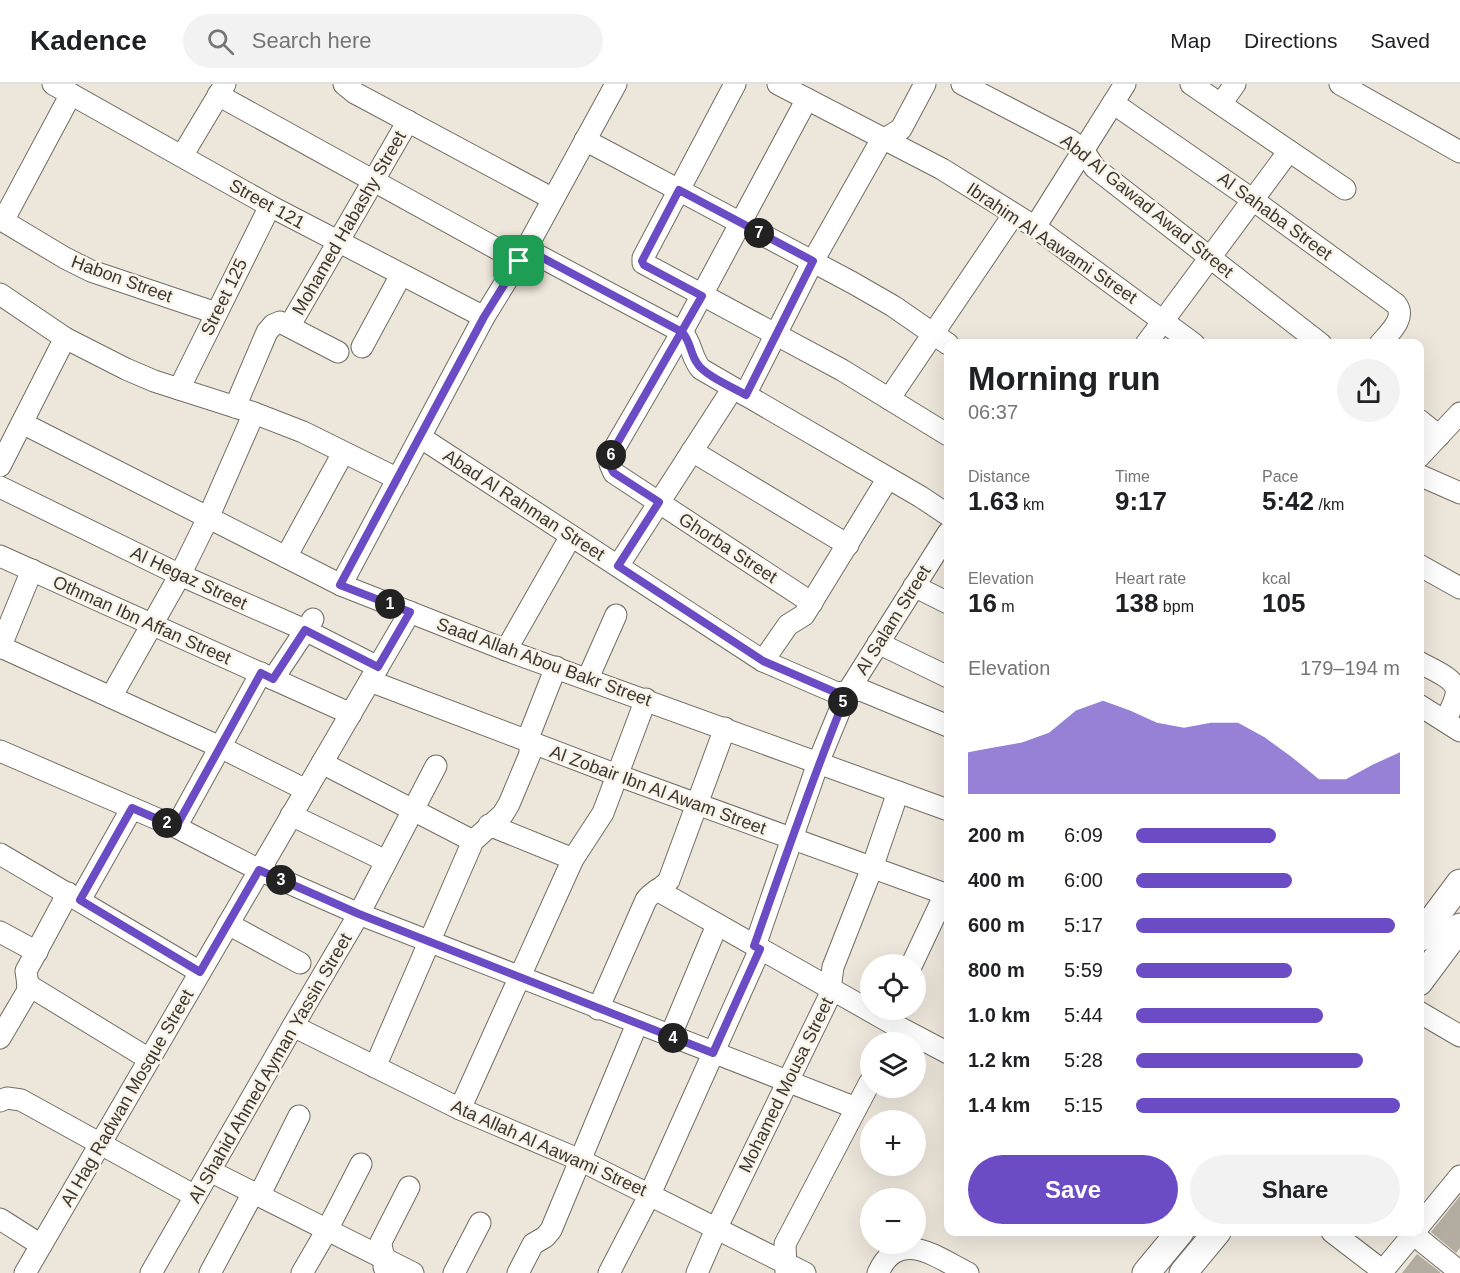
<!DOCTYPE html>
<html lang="en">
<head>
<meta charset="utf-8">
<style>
  body { margin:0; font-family:Arial,sans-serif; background:#f2f2f2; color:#202124; height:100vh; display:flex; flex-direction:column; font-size:22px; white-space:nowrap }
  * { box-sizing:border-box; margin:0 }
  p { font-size:20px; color:#757577 }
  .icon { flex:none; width:33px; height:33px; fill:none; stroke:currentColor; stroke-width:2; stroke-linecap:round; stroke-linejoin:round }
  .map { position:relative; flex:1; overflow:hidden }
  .side { position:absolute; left:944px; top:255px; width:480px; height:897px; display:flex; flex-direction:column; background:#fff; border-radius:12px; box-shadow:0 6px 24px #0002 }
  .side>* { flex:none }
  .controls { position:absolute; left:860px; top:870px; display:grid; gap:12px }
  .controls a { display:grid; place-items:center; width:66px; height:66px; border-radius:50%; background:#fff; box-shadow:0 6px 24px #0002; font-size:30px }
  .pin { position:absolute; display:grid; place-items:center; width:51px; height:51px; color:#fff; margin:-26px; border-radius:12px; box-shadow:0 3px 9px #0006 }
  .km { position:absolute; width:30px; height:30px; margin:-15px; border-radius:50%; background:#222; color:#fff; font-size:16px; line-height:30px; text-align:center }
  .round { display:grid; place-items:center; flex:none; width:63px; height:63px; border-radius:32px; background:#f2f2f2 }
  .overview { display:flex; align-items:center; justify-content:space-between; height:102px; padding:0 24px }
  h1 { font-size:33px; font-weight:700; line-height:45px }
  .metrics { display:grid; grid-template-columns:repeat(3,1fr); gap:9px; height:102px; padding:6px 24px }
  .metrics div { display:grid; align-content:center }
  .metrics b { font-size:26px; font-weight:700 }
  .metrics small { font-size:16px; font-weight:400 }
  .metrics p { font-size:16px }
  .chart { height:168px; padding:12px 24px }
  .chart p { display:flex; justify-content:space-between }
  .chart svg { width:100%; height:108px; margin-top:6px; fill:#6b4cc5; opacity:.7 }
  .primary-button { display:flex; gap:12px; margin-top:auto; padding:12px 24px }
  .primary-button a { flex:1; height:69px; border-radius:36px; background:#6b4cc5; color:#fff; font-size:24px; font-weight:700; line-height:69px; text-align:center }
  .primary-button a+a { background:#f2f2f2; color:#202124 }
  ul { padding:0 24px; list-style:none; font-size:20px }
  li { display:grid; grid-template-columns:96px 72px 1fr; align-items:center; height:45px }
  li i { height:15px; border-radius:8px; background:#6b4cc5 }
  header { display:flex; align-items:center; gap:36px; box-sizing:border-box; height:84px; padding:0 30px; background:#fff; border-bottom:2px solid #e0e0e0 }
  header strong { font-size:28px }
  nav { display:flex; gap:33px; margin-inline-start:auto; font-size:21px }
  .search { width:420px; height:54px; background:#f2f2f2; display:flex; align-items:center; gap:15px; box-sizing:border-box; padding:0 21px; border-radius:33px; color:#757577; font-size:22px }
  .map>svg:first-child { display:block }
</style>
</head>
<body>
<header>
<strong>Kadence</strong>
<div class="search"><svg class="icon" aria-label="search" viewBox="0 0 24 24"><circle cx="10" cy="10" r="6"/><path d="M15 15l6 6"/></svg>Search here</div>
<nav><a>Map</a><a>Directions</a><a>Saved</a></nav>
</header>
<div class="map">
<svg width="1460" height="1189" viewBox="0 0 1460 1189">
  <rect width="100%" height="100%" fill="#ede6db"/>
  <g fill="#b2aca1">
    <polygon points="1460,1112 1460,1164 1456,1169 1431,1148"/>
    <polygon points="1417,1170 1440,1188 1440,1189 1402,1189"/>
  </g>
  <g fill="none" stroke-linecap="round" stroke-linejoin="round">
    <defs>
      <g id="minor">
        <polyline points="53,0 270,122 484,233"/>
        <polyline points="344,0 355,9 553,115"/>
        <polyline points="735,0 643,174 643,179 842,286 948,351"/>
        <polyline points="778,0 942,85 1035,143 1194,260"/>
        <polyline points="962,0 1070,56 1083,66 1095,84 1321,260"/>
        <polyline points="1191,0 1345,105"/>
        <polyline points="1340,0 1460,68"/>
        <polyline points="218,11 519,177"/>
        <polyline points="807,15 682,248 611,370 610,380 614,389 812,519"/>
        <path d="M1113 19 1253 116 1396 220C1407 234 1389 249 1380 260"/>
        <polyline points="1221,20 1235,0"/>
        <polyline points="585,56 853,199 893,222 948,260"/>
        <polyline points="182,72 225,0"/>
        <polyline points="0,135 65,174 91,187 216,229"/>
        <polyline points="3,137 71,10"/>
        <polyline points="1035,143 1125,0"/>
        <path d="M526 165 682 248C692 259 691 274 701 285L921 413 948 431"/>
        <polyline points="0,210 65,254 126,285 154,297 254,329 303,348 398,395"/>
        <polyline points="290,241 408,37"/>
        <polyline points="1146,260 1289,67"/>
        <polyline points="362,263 401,191"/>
        <polyline points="179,305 270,122"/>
        <polyline points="745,311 813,177 878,62 883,56 901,45 925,0"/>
        <polyline points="889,315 1014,130"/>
        <polyline points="235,323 267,248 273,241 280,238 338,268"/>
        <polyline points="1419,336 1439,352"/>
        <polyline points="22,339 341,501 506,566 948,726"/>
        <polyline points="420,353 763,577 837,609 861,606 948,642"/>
        <polyline points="692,367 848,461"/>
        <polyline points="1419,373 1460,329"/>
        <polyline points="0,382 65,254"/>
        <polyline points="1419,391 1460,409"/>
        <polyline points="0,403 180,491 305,546 378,583"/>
        <polyline points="0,472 351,630"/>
        <polyline points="286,473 343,369"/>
        <polyline points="1419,481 1460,504"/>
        <polyline points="618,482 733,304"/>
        <polyline points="341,501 484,233 526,165 616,0"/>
        <polyline points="914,502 948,519"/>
        <polyline points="878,559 948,593"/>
        <polyline points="1,563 220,663 306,706"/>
        <polyline points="0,564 32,486"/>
        <polyline points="506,566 571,452"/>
        <polyline points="763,577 788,541 804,531 888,394"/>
        <path d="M1419 578C1430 585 1460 595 1456 611 1454 620 1449 629 1445 637"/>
        <polyline points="588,594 616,531"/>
        <polyline points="273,595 313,535"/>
        <polyline points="370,597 617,691 948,811"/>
        <polyline points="111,613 180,491 208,434 254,329"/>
        <polyline points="1419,621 1460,647"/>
        <polyline points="0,667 176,743 259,786 359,830 856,1024"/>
        <polyline points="322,679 473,757"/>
        <polyline points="291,731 386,777"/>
        <polyline points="489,741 573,775"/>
        <polyline points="176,743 261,589"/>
        <polyline points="0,770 200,888"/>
        <polyline points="657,806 893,940 948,969"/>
        <polyline points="80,816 132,724"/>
        <polyline points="228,840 300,879"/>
        <polyline points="0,848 37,868"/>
        <polyline points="755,862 818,679 847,609 948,449"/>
        <polyline points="912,880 945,810"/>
        <polyline points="28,901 149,975"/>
        <path d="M598 925 646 816C652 807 663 805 669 796L725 644"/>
        <polyline points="1419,928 1460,952"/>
        <polyline points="293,942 460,1025 580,1076 805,1189"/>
        <polyline points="670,953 717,841"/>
        <polyline points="0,954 27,908 28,901 26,887 68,809"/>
        <polyline points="375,983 473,757 503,730 509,720 530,670 530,649 556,583"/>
        <polyline points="0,1017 7,1014 21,1016 195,1112"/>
        <polyline points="460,1025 573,775 603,729 646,615"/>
        <polyline points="210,1087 413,1189"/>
        <polyline points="259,1112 299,1032"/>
        <polyline points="0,1135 41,1161"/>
        <polyline points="1419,1142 1460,1092"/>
        <polyline points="1332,1148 1383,1187"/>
        <polyline points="1413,1150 1460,1188"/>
        <path d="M384 1183C386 1174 381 1167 381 1158L409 1103"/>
        <polyline points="786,1188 785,1160 870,998"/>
        <polyline points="25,1189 410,528"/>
        <polyline points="151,1189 293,942 359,830 436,682"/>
        <polyline points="210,1189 253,1109"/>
        <polyline points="302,1189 327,1146 361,1080"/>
        <polyline points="454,1189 480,1139"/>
        <polyline points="518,1189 533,1160 545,1153 551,1146 637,940"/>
        <polyline points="609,1189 650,1110 760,865"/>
        <polyline points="697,1189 717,1143 829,913 833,883 872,784 898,708"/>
        <path d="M878 1189C899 1143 936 1173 968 1189"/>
        <polyline points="1381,1189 1415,1148"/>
      </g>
      <g id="major">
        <polyline points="1419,854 1460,799"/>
        <polyline points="1419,898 1460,843"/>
        <polyline points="1146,1189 1180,1148"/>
        <polyline points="1183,1189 1217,1148"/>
      </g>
    </defs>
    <use href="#minor" stroke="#726c62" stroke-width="23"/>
    <use href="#major" stroke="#726c62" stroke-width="29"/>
    <use href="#minor" stroke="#fff" stroke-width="21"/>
    <use href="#major" stroke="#fff" stroke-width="27"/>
  </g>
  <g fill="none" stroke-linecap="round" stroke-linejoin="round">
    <defs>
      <path id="route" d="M519 177 484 233 340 501 410 528 378 583 305 546 273 595 261 589 176 743 132 724 80 816 200 888 259 786 359 830 713 969 760 865 754 862C784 777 813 692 847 609H837L763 577 618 482 659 418 614 389C609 382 609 378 611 370L702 212 644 181 642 177 679 106 813 177 746 311C732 303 704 291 697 279 690 269 691 258 682 248L526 165 519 177"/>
    </defs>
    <use href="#route" stroke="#fff" stroke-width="12"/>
    <use href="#route" stroke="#6b4cc5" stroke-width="8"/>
  </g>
  <g text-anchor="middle" stroke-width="5" stroke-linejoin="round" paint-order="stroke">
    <g font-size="18" fill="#3b3834" stroke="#faf3e8">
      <text transform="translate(267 120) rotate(29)" y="6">Street 121</text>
      <text transform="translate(1147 122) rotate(39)" y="6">Abd Al Gawad Awad Street</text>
      <text transform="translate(1275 132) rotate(36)" y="6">Al Sahaba Street</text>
      <text transform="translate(349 139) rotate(-60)" y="6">Mohamed Habashy Street</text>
      <text transform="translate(1052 159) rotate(34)" y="6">Ibrahim Al Aawami Street</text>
      <text transform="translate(122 195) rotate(20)" y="6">Habon Street</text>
      <text transform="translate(224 213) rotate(-64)" y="6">Street 125</text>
      <text transform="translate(524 421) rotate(33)" y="6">Abad Al Rahman Street</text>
      <text transform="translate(728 464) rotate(33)" y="6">Ghorba Street</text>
      <text transform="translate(189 494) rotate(25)" y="6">Al Hegaz Street</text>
      <text transform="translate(142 536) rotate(24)" y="6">Othman Ibn Affan Street</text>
      <text transform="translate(893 536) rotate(-58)" y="6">Al Salam Street</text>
      <text transform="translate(544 578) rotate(20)" y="6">Saad Allah Abou Bakr Street</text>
      <text transform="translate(658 706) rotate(20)" y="6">Al Zobair Ibn Al Awam Street</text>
      <text transform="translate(270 984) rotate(-60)" y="6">Al Shahid Ahmed Ayman Yassin Street</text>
      <text transform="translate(786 1001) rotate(-64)" y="6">Mohamed Mousa Street</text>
      <text transform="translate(127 1014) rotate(-60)" y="6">Al Hag Radwan Mosque Street</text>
      <text transform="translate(549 1064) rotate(24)" y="6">Ata Allah Al Aawami Street</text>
    </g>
  </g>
</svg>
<div class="controls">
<a><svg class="icon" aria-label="locate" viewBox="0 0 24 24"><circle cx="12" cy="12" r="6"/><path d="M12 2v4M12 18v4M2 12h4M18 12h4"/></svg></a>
<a><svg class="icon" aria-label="layers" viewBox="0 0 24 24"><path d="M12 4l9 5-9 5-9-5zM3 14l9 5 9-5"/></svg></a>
<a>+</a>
<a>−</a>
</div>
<div class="pin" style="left:519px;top:177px;background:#1e9e55"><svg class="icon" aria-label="arrive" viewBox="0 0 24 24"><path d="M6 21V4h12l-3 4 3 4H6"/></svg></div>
<b class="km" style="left:390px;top:520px">1</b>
<b class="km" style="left:167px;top:739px">2</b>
<b class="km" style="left:281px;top:796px">3</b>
<b class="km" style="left:673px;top:954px">4</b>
<b class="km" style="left:843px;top:618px">5</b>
<b class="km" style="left:611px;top:371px">6</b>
<b class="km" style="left:759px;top:149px">7</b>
<section class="side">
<div class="overview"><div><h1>Morning run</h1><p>06:37</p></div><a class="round"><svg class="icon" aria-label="share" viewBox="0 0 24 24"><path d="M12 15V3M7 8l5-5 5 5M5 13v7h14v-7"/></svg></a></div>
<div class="metrics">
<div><p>Distance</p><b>1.63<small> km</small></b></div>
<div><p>Time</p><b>9:17</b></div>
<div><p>Pace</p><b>5:42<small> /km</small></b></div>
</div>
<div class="metrics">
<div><p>Elevation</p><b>16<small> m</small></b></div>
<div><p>Heart rate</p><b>138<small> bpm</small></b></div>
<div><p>kcal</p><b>105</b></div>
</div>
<div class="chart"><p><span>Elevation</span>179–194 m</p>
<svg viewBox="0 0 160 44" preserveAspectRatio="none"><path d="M0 44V27L10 25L20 23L30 19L40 10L50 6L60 10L70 15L80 17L90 15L100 15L110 21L120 29L130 38L140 38L150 32L160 27V44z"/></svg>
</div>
<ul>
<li><b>200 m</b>6:09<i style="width:53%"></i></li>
<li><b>400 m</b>6:00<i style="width:59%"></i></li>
<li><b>600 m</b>5:17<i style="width:98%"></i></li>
<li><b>800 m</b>5:59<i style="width:59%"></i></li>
<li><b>1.0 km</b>5:44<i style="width:71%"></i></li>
<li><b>1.2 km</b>5:28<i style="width:86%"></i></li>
<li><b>1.4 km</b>5:15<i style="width:100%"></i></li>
</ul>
<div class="primary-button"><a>Save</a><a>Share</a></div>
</section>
</div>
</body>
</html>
